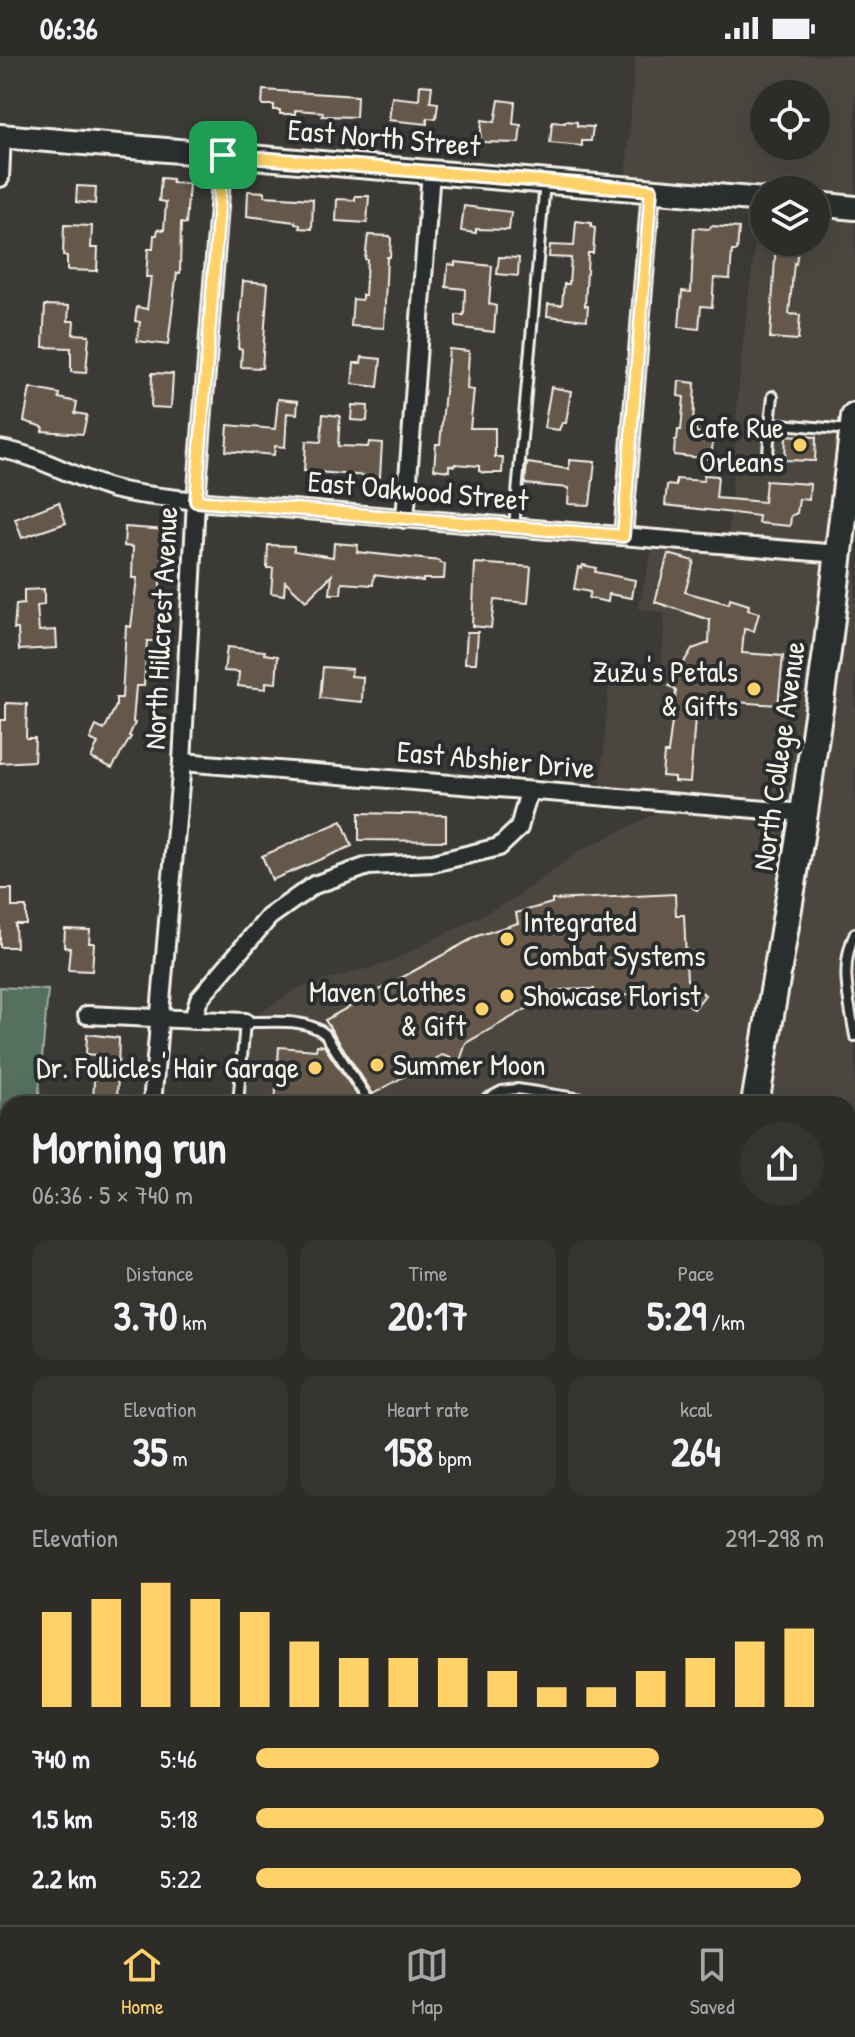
<!DOCTYPE html>
<html lang="en">
<head>
<meta charset="utf-8">
<style>
  body { margin:0; font-family:"Patrick Hand",sans-serif; background:#353431; color:#f1f3f6; height:100vh; display:flex; flex-direction:column; font-size:30px; white-space:nowrap }
  * { box-sizing:border-box; margin:0 }
  p { font-size:26px; color:#a7a7a8 }
  .icon { flex:none; width:44px; height:44px; fill:none; stroke:currentColor; stroke-width:2; stroke-linecap:round; stroke-linejoin:round }
  .map { position:relative; flex:1; overflow:hidden }
  .drawer { position:absolute; left:0px; top:1040px; width:856px; height:830px; display:flex; flex-direction:column; background:#2d2c29; border-radius:24px 24px 0 0; box-shadow:0 8px 32px #0002,0 0 0 2px #484846 }
  .drawer>* { flex:none }
  .fabs { position:absolute; left:750px; top:24px; display:grid; gap:16px }
  .fabs a { display:grid; place-items:center; width:80px; height:80px; border-radius:50%; background:#2d2c29; box-shadow:0 8px 32px #0002,0 0 0 2px #484846; font-size:40px }
  .pin { position:absolute; display:grid; place-items:center; width:68px; height:68px; color:#fff; margin:-34px; border-radius:16px; box-shadow:0 4px 12px #0006 }
  .round { display:grid; place-items:center; flex:none; width:84px; height:84px; border-radius:42px; background:#353431 }
  .summary { display:flex; align-items:center; justify-content:space-between; height:136px; padding:0 32px }
  h1 { font-size:44px; font-weight:800; line-height:60px }
  .metrics { display:grid; grid-template-columns:repeat(3,1fr); gap:12px; height:136px; padding:8px 32px }
  .metrics div { display:grid; align-content:center; border-radius:16px; background:#353431; text-align:center }
  .metrics b { font-size:40px; font-weight:800 }
  .metrics small { font-size:22px; font-weight:400 }
  .metrics p { font-size:22px }
  .chart { height:224px; padding:16px 32px }
  .chart p { display:flex; justify-content:space-between }
  .chart svg { width:100%; height:144px; margin-top:8px; stroke:#ffd166; stroke-width:6 }
  ul { padding:0 32px; list-style:none; font-size:26px }
  li { display:grid; grid-template-columns:128px 96px 1fr; align-items:center; height:60px }
  li i { height:20px; border-radius:10px; background:#ffd166 }
  .status { display:flex; justify-content:space-between; align-items:center; height:56px; padding:0 40px; background:#2d2c29; direction:ltr }
  .status svg { height:22px; fill:currentColor }
  .tabs { display:flex; justify-content:space-around; align-items:center; height:112px; border-top:2px solid #484846; background:#2d2c29; font-size:22px; color:#a7a7a8 }
  .tabs a { display:grid; justify-items:center; gap:4px }
  .tabs .current { color:#ffd166 }
  .map>svg:first-child { display:block }
</style>
</head>
<body>
<div class="status"><b>06:36</b><svg viewBox="0 0 49 12"><path d="M0 12V9h3v3zM5 12V6h3v6zM10 12V3h3v9zM15 12V0h3v12zM26 1h20v11H26zM47 4h2v5h-2z"/></svg></div>
<div class="map">
<svg width="855" height="1869" viewBox="0 0 855 1869">
  <rect width="100%" height="100%" fill="#3c3a37"/>
  <filter id="ink" filterUnits="userSpaceOnUse"><feTurbulence type="fractalNoise" baseFrequency=".0125" numOctaves="2"/><feDisplacementMap in="SourceGraphic" scale="16" xChannelSelector="R" yChannelSelector="G"/><feConvolveMatrix kernelMatrix="1 2 1 2 8 2 1 2 1" color-interpolation-filters="sRGB"/></filter>
  <g filter="url(#ink)">
    <g fill="#4b4640" fill-rule="evenodd">
      <path d="M635 0H855V1421H850L848 1448V1048H238L245 966 299 932 390 906 515 842 578 796 677 747 600 741 610 614 661 617 665 558 638 552 655 483 728 488 740 313 760 144 625 132ZM764 38H816V90H764ZM764 134H816V186H764Z"/>
      <polygon points="228,1862 663,1862 662,1869 227,1869"/>
    </g>
    <g fill="#546f5e" stroke="#a4b0a3" stroke-width="2">
      <polygon points="0,931 48,934 38,1048 8,1048 8,1380 0,1468"/>
      <polygon points="850,1420 855,1421 855,1840 848,1839 848,1448"/>
    </g>
    <g fill="none" stroke-linecap="round" stroke-linejoin="round">
      <g stroke="#929ba2" stroke-width="4">
        <polyline points="0,1593 8,1598"/>
        <polyline points="180,1862 186,1869"/>
      </g>
    </g>
    <g fill="#65584c" stroke="#f4f1e8" stroke-width="2">
      <polygon points="420,29 432,30 430,46 438,47 436,63 427,62 427,68 389,64 392,41 419,44"/>
      <polygon points="263,34 357,40 356,61 322,60 323,56 295,54 295,58 280,58 280,54 274,54 274,49 262,49"/>
      <polygon points="499,44 515,46 513,68 521,69 519,87 480,86 482,64 495,66"/>
      <polygon points="565,65 577,66 577,70 593,71 591,85 582,85 582,90 550,87 552,66 565,67"/>
      <polygon points="161,122 172,123 172,127 189,128 186,168 181,167 180,217 177,217 176,223 168,289 137,285 140,266 135,265 137,251 147,253 151,221 146,221 148,193 153,193 154,179 157,179 158,173 164,174 166,146 159,145"/>
      <polygon points="77,130 96,131 95,148 76,146"/>
      <polygon points="248,135 265,136 265,140 313,143 312,173 300,172 300,169 295,168 295,166 247,160"/>
      <polygon points="355,140 369,140 367,167 336,165 337,143 355,144"/>
      <polygon points="464,150 511,156 509,174 476,173 476,177 461,175"/>
      <polygon points="576,165 591,167 591,171 595,172 593,197 588,197 585,250 588,250 587,264 547,260 548,248 562,249 564,228 569,228 571,202 549,201 550,189 574,190"/>
      <polygon points="64,169 92,170 91,192 98,192 97,215 67,214 67,200 63,199"/>
      <polygon points="711,170 739,172 737,195 732,195 730,223 714,222 712,251 701,250 699,273 679,271 682,235 691,236 694,172 710,173"/>
      <polygon points="368,179 390,180 391,183 390,201 387,201 384,272 351,270 353,243 362,244 362,239 365,239 367,204 365,203"/>
      <polygon points="776,186 799,186 796,208 794,207 789,258 800,259 798,284 770,282"/>
      <polygon points="499,201 519,202 518,220 497,218"/>
      <polygon points="455,206 492,210 489,248 496,250 494,276 456,271 456,259 464,259 465,233 446,231 448,208 455,209"/>
      <polygon points="243,225 268,227 262,312 241,311 242,293 238,292"/>
      <polygon points="45,249 69,250 68,265 74,265 73,278 89,279 86,317 71,316 71,292 43,291"/>
      <polygon points="449,293 469,295 467,333 474,334 470,372 495,372 495,401 503,401 502,417 484,417 479,415 479,410 455,408 455,410 449,409 449,415 434,413 436,388 440,388"/>
      <polygon points="362,301 381,303 378,331 352,328 354,307 361,307"/>
      <polygon points="152,317 173,318 171,352 151,351"/>
      <polygon points="679,325 695,327 693,370 696,370 696,375 699,377 698,384 713,385 711,403 674,399 675,384 677,384 678,374 681,374 684,341 678,340"/>
      <polygon points="551,331 571,335 566,367 562,367 559,374 544,372"/>
      <polygon points="30,332 60,338 59,342 77,346 75,357 87,359 83,378 42,375 43,371 24,365"/>
      <polygon points="278,343 298,345 297,358 287,357 285,391 275,390 274,399 226,395 228,369 275,373"/>
      <polygon points="352,349 368,350 367,365 351,364"/>
      <polygon points="323,358 340,360 338,390 368,391 369,386 382,387 380,421 304,415 306,385 321,386"/>
      <polygon points="786,379 816,381 815,405 785,404"/>
      <polygon points="569,404 595,406 590,449 568,448 569,432 525,428 527,407 569,413"/>
      <polygon points="704,419 718,420 716,442 764,446 766,425 810,428 809,444 799,443 797,457 791,460 790,470 758,467 759,460 665,449 667,429 676,430 676,423 704,425"/>
      <polygon points="59,446 66,467 22,482 15,463"/>
      <polygon points="125,471 166,474 160,527 160,549 164,549 163,565 156,564 155,585 147,585 144,630 136,630 133,666 135,667 129,680 131,681 112,712 91,702 98,687 90,683 96,670 104,674 116,650 116,642 122,642 126,570 131,571 137,522 132,522 133,491 124,490"/>
      <polygon points="334,487 358,489 357,496 440,505 440,507 445,508 444,523 423,523 423,525 374,519 373,529 342,527 341,538 330,538 332,519 306,545 285,525 284,539 271,537 273,512 267,512 268,489 294,490 294,495 333,501"/>
      <polygon points="668,498 694,505 685,536 729,548 730,543 749,549 748,554 759,557 754,575 744,573 742,597 783,600 778,649 709,644 707,663 695,662 690,726 674,725 674,721 662,720 664,697 668,697 676,635 669,630 692,593 709,587 710,564 655,546"/>
      <polygon points="475,507 531,511 528,547 494,544 491,572 472,570"/>
      <polygon points="583,509 596,512 595,516 635,524 632,542 609,538 608,546 588,542 590,536 574,533 578,511 582,512"/>
      <polygon points="44,533 44,549 37,550 39,575 56,574 57,592 19,594 18,573 14,573 16,549 24,548 24,534"/>
      <polygon points="467,576 478,576 476,607 465,607"/>
      <polygon points="227,591 265,595 264,598 278,600 276,627 266,626 266,633 238,630 239,616 224,615"/>
      <polygon points="323,611 352,613 351,620 363,621 362,646 320,642"/>
      <polygon points="6,647 27,648 26,682 35,682 34,705 0,707 0,664 6,664"/>
      <polygon points="359,757 446,759 446,785 359,784"/>
      <polygon points="342,765 352,790 272,824 262,800"/>
      <polygon points="0,833 12,833 12,851 26,851 26,868 15,868 16,891 0,891"/>
      <polygon points="675,838 676,859 684,859 687,924 705,939 694,953 675,937 594,941 594,933 558,934 542,940 535,948 466,987 460,1005 442,999 373,1038 325,964 477,880 518,867 516,857 552,847 552,844"/>
      <polygon points="65,873 90,874 89,887 94,887 92,915 68,914 70,892 64,891"/>
      <polygon points="87,978 119,982 117,1048 93,1048 95,999 86,998"/>
      <polygon points="317,989 324,990 363,1048 275,1048 279,991 316,994"/>
    </g>
    <g fill="none" stroke-linecap="round" stroke-linejoin="round">
      <defs>
        <g id="service">
          <polyline points="770,367 773,340"/>
          <polyline points="768,399 770,367 849,374"/>
          <polyline points="514,471 545,126"/>
          <path d="M855 877C839 911 849 944 855 980"/>
          <path d="M238 1048 245 966C270 967 305 961 325 978L371 1048"/>
          <polyline points="477,1048 502,1035 517,1033 615,1048"/>
          <polyline points="848,1069 855,1062"/>
          <polyline points="779,1869 780,1862"/>
        </g>
        <g id="minor">
          <polyline points="0,122 2,80"/>
          <path d="M0 393C38 399 72 421 110 432 137 440 168 441 196 445L839 498"/>
          <polyline points="405,463 431,115"/>
          <polyline points="623,480 651,134"/>
          <polyline points="182,706 804,757"/>
          <polyline points="87,959 245,966"/>
          <polyline points="193,964 199,943 269,861 314,829 368,810 433,807 499,791 519,772 529,735"/>
          <polyline points="152,1048 182,706 196,445 223,99"/>
        </g>
        <g id="tertiary">
          <polyline points="0,1786 8,1785"/>
          <polyline points="848,1839 855,1840"/>
        </g>
        <g id="secondary">
          <polyline points="0,80 764,144"/>
          <polyline points="816,148 855,152"/>
        </g>
        <g id="primary">
          <polyline points="755,1048 804,757 827,596 855,361"/>
          <polyline points="489,1869 490,1862"/>
        </g>
      </defs>
      <use href="#service" stroke="#f4f1e8" stroke-width="14"/>
      <use href="#minor" stroke="#f4f1e8" stroke-width="22"/>
      <use href="#tertiary" stroke="#f4f1e8" stroke-width="26"/>
      <use href="#secondary" stroke="#f4f1e8" stroke-width="28"/>
      <use href="#primary" stroke="#f4f1e8" stroke-width="32"/>
      <g stroke="#f4f1e8" stroke-width="3" stroke-dasharray="6 6" stroke-linecap="butt">
        <polyline points="855,1441 855,1480"/>
        <polyline points="0,1464 8,1466"/>
        <polyline points="848,1618 855,1620"/>
        <polyline points="848,1652 855,1657"/>
        <polyline points="848,1716 855,1716"/>
      </g>
      <use href="#service" stroke="#2a2d2e" stroke-width="8"/>
      <use href="#minor" stroke="#2a2d2e" stroke-width="16"/>
      <use href="#tertiary" stroke="#2a2d2e" stroke-width="20"/>
      <use href="#secondary" stroke="#2a2d2e" stroke-width="22"/>
      <use href="#primary" stroke="#2a2d2e" stroke-width="26"/>
    </g>
  </g>
  <g fill="none" stroke-linecap="round" stroke-linejoin="round" filter="url(#ink)">
    <defs>
      <polygon id="route" points="223,99 651,134 623,480 196,445"/>
    </defs>
    <use href="#route" stroke="#fff" stroke-width="16"/>
    <use href="#route" stroke="#ffd166" stroke-width="10"/>
  </g>
  <g fill="#ffd166" stroke="#2a2d2e" stroke-width="3">
    <circle cx="800" cy="389" r="8"/>
    <circle cx="754" cy="633" r="8"/>
    <circle cx="507" cy="883" r="8"/>
    <circle cx="507" cy="940" r="8"/>
    <circle cx="482" cy="953" r="8"/>
    <circle cx="377" cy="1009" r="8"/>
    <circle cx="315" cy="1012" r="8"/>
  </g>
  <g text-anchor="middle" stroke-width="8" stroke-linejoin="round" paint-order="stroke">
    <g font-size="30" fill="#f4f1e8" stroke="#2a2d2e">
      <text transform="translate(384 82) rotate(5)" y="10">East North Street</text>
      <text transform="translate(418 435) rotate(5)" y="10">East Oakwood Street</text>
      <text transform="translate(161 572) rotate(-87)" y="10">North Hillcrest Avenue</text>
      <text transform="translate(779 700) rotate(-82)" y="10">North College Avenue</text>
      <text transform="translate(496 704) rotate(5)" y="10">East Abshier Drive</text>
    </g>
    <g font-size="30" fill="#f4f1e8" stroke="#2a2d2e" text-anchor="end">
      <text x="784" y="382">Cafe Rue<tspan x="784" dy="34">Orleans</tspan></text>
      <text x="738" y="626">ZuZu's Petals<tspan x="738" dy="34">&amp; Gifts</tspan></text>
      <text x="523" y="876" text-anchor="start">Integrated<tspan x="523" dy="34">Combat Systems</tspan></text>
      <text x="466" y="946">Maven Clothes<tspan x="466" dy="34">&amp; Gift</tspan></text>
      <text x="523" y="950" text-anchor="start">Showcase Florist</text>
      <text x="393" y="1019" text-anchor="start">Summer Moon</text>
      <text x="299" y="1022">Dr. Follicles' Hair Garage</text>
    </g>
  </g>
</svg>
<div class="fabs">
<a><svg class="icon" aria-label="locate" viewBox="0 0 24 24"><circle cx="12" cy="12" r="6"/><path d="M12 2v4M12 18v4M2 12h4M18 12h4"/></svg></a>
<a><svg class="icon" aria-label="layers" viewBox="0 0 24 24"><path d="M12 4l9 5-9 5-9-5zM3 14l9 5 9-5"/></svg></a>
</div>
<div class="pin" style="left:223px;top:99px;background:#1e9e55"><svg class="icon" aria-label="arrive" viewBox="0 0 24 24"><path d="M6 21V4h12l-3 4 3 4H6"/></svg></div>
<section class="drawer">
<div class="summary"><div><h1>Morning run</h1><p>06:36 · 5 × 740 m</p></div><a class="round"><svg class="icon" aria-label="share" viewBox="0 0 24 24"><path d="M12 15V3M7 8l5-5 5 5M5 13v7h14v-7"/></svg></a></div>
<div class="metrics">
<div><p>Distance</p><b>3.70<small> km</small></b></div>
<div><p>Time</p><b>20:17</b></div>
<div><p>Pace</p><b>5:29<small> /km</small></b></div>
</div>
<div class="metrics">
<div><p>Elevation</p><b>35<small> m</small></b></div>
<div><p>Heart rate</p><b>158<small> bpm</small></b></div>
<div><p>kcal</p><b>264</b></div>
</div>
<div class="chart"><p><span>Elevation</span>291–298 m</p>
<svg viewBox="0 0 160 44" preserveAspectRatio="none"><path d="M5 44V15M15 44V11M25 44V6M35 44V11M45 44V15M55 44V24M65 44V29M75 44V29M85 44V29M95 44V33M105 44V38M115 44V38M125 44V33M135 44V29M145 44V24M155 44V20"/></svg>
</div>
<ul>
<li><b>740 m</b>5:46<i style="width:71%"></i></li>
<li><b>1.5 km</b>5:18<i style="width:100%"></i></li>
<li><b>2.2 km</b>5:22<i style="width:96%"></i></li>
</ul>
</section>
</div>
<nav class="tabs">
<a class="current"><svg class="icon" aria-label="home" viewBox="0 0 24 24"><path d="M3 11l9-7 9 7M6 9v11h12V9"/></svg>Home</a>
<a><svg class="icon" aria-label="map" viewBox="0 0 24 24"><path d="M3 6l6-2 6 2 6-2v14l-6 2-6-2-6 2zM9 4v14M15 6v14"/></svg>Map</a>
<a><svg class="icon" aria-label="saved" viewBox="0 0 24 24"><path d="M7 4h10v16l-5-4-5 4z"/></svg>Saved</a>
</nav>
</body>
</html>
